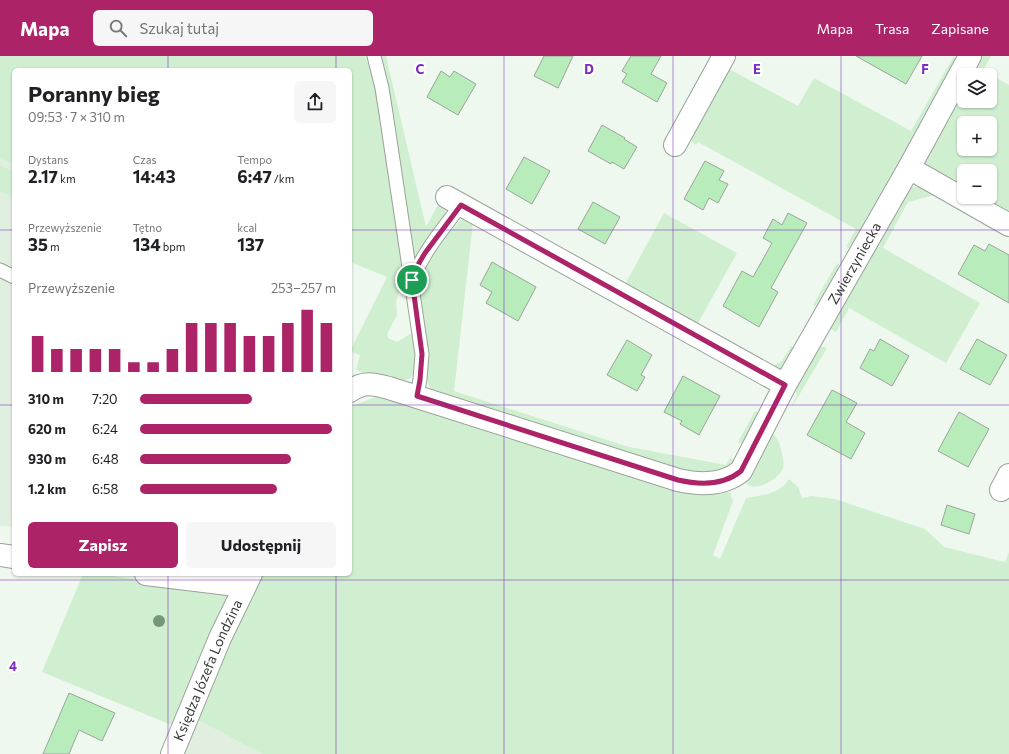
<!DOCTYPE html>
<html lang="pl">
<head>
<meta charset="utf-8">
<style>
  body { margin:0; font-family:Commissioner,sans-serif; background:#f6f6f6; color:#202124; height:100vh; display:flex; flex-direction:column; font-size:15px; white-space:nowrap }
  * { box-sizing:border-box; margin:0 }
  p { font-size:13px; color:#757577 }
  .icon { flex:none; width:22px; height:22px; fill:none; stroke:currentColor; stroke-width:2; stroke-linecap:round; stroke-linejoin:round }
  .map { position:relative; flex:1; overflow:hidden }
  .sheet { position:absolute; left:12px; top:12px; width:340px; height:508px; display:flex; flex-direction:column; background:#fff; border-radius:6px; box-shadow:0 1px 3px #0004 }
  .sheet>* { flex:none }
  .buttons { position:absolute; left:957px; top:12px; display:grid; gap:8px }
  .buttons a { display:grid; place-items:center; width:40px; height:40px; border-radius:6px; background:#fff; box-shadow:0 1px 3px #0004; font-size:20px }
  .pin { position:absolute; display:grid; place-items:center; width:34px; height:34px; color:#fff; margin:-17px; border:2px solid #fff; border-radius:50%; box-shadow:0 1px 4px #0007 }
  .round { display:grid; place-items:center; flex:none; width:42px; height:42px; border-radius:6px; background:#f6f6f6 }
  .summary { display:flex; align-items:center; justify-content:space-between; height:68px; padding:0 16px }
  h1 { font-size:22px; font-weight:700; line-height:30px }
  .stats { display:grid; grid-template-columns:repeat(3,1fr); gap:6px; height:68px; padding:4px 16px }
  .stats div { display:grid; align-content:center }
  .stats b { font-size:17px; font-weight:700 }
  .stats small { font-size:11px; font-weight:400 }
  .stats p { font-size:11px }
  .chart { height:112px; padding:8px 16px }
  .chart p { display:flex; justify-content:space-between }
  .chart svg { width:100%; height:72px; margin-top:4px; stroke:#ac2367; stroke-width:6 }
  .action { display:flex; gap:8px; margin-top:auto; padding:8px 16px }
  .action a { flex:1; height:46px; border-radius:6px; background:#ac2367; color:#fff; font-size:16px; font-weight:700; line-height:46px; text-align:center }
  .action a+a { background:#f6f6f6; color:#202124 }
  ul { padding:0 16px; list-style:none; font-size:13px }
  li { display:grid; grid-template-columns:64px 48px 1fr; align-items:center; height:30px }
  li i { height:10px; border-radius:5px; background:#ac2367 }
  header { display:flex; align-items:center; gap:24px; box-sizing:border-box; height:56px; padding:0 20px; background:#ac2367; color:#fff }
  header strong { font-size:19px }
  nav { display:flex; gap:22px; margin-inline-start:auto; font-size:14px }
  .search { width:280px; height:36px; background:#f6f6f6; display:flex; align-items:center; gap:10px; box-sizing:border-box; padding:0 14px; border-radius:6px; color:#757577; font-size:15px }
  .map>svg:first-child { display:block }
</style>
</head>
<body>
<header>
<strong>Mapa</strong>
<div class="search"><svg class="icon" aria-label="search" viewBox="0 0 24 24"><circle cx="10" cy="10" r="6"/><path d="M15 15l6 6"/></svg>Szukaj tutaj</div>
<nav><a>Mapa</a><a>Trasa</a><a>Zapisane</a></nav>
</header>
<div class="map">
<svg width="1009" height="698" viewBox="0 0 1009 698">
  <rect width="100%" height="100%" fill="#eef8ef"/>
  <g fill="#e0efe0">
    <polygon points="0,0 14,14 14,471 0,470"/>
    <polygon points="194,662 262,698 179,698"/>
  </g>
  <g fill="#d0efd1" fill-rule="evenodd">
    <path d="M0 0H365L372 16 380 48 408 228 399 236 396 246 397 259 387 278 388 282 397 286 410 278 413 279C417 296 419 307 411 322L402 325 364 318 356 313 360 299 350 295 387 221 350 206V14H14V109L0 102Z"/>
    <path d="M379 0H386L426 171 439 147 446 151C446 167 433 176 424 187 420 192 418 199 415 204H413Z"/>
    <polygon points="730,0 736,0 729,13 798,50 814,22 911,75 954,0 957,8 854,194 846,191 856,173 698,86 695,89 691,84 691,80 706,47 711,47 719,31"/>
    <path d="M979 0H991L983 15 1009 29V161L974 141H990V115H964V135L925 111 923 106 964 27V45H990V19H969ZM964 67H990V93H964Z"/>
    <polygon points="0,109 14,116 14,142 0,135"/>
    <polygon points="921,130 935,139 908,146 883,192 980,247 946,307 849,252 836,276 829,272 906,134 912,131"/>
    <path d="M664 157 737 197 697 269 771 311 782 305 791 290 797 293 798 296C791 310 788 318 772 314L623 232Z"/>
    <polygon points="462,163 467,163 473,166 454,335 629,391 726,409 730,402 737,405 733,410 701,420 434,336 429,330 427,323 419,227 427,204 442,184"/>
    <polygon points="837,207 844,212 821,253 813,249"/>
    <polygon points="820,290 827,292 792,351 792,349 797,339 795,334"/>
    <path d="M378 340 722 433 730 437 733 445 713 499 720 503 746 442C763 439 780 438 789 423L798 431 802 442 812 440 835 443 925 473 944 491 1005 506 1009 496V698H262L194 662 259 518H350V353L352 350Z"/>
    <polygon points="755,355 762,359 745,390 738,386"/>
    <path d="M773 378C778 382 780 388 781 394 783 400 784 406 783 412 779 424 753 438 745 426L748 413Z"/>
    <polygon points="83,518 99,518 224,536 227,539 227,544 174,670 42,616"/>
  </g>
  <g fill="#b9ecbb" stroke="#9ca59c">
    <polygon points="544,0 573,0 558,32 534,20"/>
    <polygon points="631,0 661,0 651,18 667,27 657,46 622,26 627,18 622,15"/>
    <polygon points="856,0 922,0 906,28"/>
    <polygon points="441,15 450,21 454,15 476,28 458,59 427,41"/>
    <polygon points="602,69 625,82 624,83 637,91 624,113 612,106 611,108 588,95"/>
    <polygon points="524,101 550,115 532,148 506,133"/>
    <polygon points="705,105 724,115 719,124 728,128 718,147 709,142 703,154 684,143"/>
    <polygon points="593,146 620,161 605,188 578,173"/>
    <polygon points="788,157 807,167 771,232 778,236 759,271 723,250 742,215 753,221 772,187 763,182 773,163 782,169"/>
    <polygon points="989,188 1009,199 1009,247 958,218 974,189 985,195"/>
    <polygon points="492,206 536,231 518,265 486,247 492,236 480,229"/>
    <polygon points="880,283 909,300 892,330 860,312 870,293 874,295"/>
    <polygon points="977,283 1007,299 990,329 960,313"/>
    <polygon points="627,284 652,299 641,319 645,321 637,335 607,319"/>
    <polygon points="683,320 720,340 699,379 680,368 682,365 664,356"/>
    <polygon points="832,334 857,347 846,366 865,377 851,403 807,379"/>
    <polygon points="959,356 989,373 968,411 938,395"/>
    <polygon points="947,449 975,458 969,478 941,469"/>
    <polygon points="69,637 115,657 102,685 79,674 69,698 43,698"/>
  </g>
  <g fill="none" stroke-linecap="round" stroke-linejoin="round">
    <defs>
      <g id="service">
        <polyline points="374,0 382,32 387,64 422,298 420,323 417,340"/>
        <polyline points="0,214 14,221"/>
        <path d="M412 224C424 195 442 174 461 149"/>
      </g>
      <g id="minor">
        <polyline points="675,89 724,0"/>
        <polyline points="909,112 1009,169"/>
        <polyline points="447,141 785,329"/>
        <path id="s1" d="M350 335C364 325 374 328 389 332L678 424C700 429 723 430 741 415L785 329 909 112 970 0"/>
        <polyline points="1001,434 1009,419"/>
        <polyline points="0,499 14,501"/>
        <polyline points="146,518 245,530"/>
        <path id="s2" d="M172 698 220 582 251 518"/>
      </g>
    </defs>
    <use href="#service" stroke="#99a299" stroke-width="15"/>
    <use href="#minor" stroke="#99a299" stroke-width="24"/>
    <use href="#service" stroke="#fff" stroke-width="13"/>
    <use href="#minor" stroke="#fff" stroke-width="22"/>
  </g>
  <circle fill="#76977a" cx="159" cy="565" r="6"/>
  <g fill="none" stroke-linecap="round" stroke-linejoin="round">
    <defs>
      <path id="route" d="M461 149 785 329 741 415C723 430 700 429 678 424L417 340 420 324 422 298 412 224 419 207 425 197Z"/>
    </defs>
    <use href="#route" stroke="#fff" stroke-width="8"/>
    <use href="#route" stroke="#ac2367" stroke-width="5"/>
  </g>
  <path fill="none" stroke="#7b2cbf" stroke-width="1" stroke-opacity="0.55" d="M168 0V14M336 0V14M504 0V698M673 0V698M841 0V698M0 174H14M350 174H1009M0 349H14M350 349H1009M168 518V698M336 518V698M0 524H1009"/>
  <g text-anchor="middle" stroke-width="4" stroke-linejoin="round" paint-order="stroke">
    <g font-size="14" fill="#373a37" stroke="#fff">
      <text dy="5" stroke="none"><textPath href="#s1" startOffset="647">Zwierzyniecka</textPath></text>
      <text dy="5" stroke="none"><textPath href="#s2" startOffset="91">Księdza Józefa Londzina</textPath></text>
    </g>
  </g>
  <g font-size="13" text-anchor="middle" font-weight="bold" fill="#7b2cbf" stroke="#fff" stroke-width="4" stroke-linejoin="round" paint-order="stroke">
    <text x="420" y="18">C</text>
    <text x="589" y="18">D</text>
    <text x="757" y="18">E</text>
    <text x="925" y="18">F</text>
    <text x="13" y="615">4</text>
  </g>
</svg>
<div class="buttons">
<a><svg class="icon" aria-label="layers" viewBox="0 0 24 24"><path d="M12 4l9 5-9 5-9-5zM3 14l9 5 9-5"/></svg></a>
<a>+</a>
<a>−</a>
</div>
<div class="pin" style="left:412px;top:224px;background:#1e9e55"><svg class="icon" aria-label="arrive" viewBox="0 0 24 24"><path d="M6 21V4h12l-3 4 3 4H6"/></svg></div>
<section class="sheet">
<div class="summary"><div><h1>Poranny bieg</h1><p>09:53 · 7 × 310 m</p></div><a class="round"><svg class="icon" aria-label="share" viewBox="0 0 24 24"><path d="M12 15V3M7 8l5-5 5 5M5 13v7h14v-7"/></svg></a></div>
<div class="stats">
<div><p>Dystans</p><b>2.17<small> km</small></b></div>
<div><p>Czas</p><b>14:43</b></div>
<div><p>Tempo</p><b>6:47<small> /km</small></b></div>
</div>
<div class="stats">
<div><p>Przewyższenie</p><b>35<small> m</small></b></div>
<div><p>Tętno</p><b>134<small> bpm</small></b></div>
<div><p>kcal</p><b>137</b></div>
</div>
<div class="chart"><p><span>Przewyższenie</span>253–257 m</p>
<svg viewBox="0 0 160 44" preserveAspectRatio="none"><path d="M5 44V22M15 44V30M25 44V30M35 44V30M45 44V30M55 44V38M65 44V38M75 44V30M85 44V14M95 44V14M105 44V14M115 44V22M125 44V22M135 44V14M145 44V6M155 44V14"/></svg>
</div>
<ul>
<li><b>310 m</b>7:20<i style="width:57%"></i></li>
<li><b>620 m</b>6:24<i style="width:98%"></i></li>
<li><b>930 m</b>6:48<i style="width:77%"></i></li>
<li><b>1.2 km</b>6:58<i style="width:70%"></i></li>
</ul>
<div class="action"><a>Zapisz</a><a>Udostępnij</a></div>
</section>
</div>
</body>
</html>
